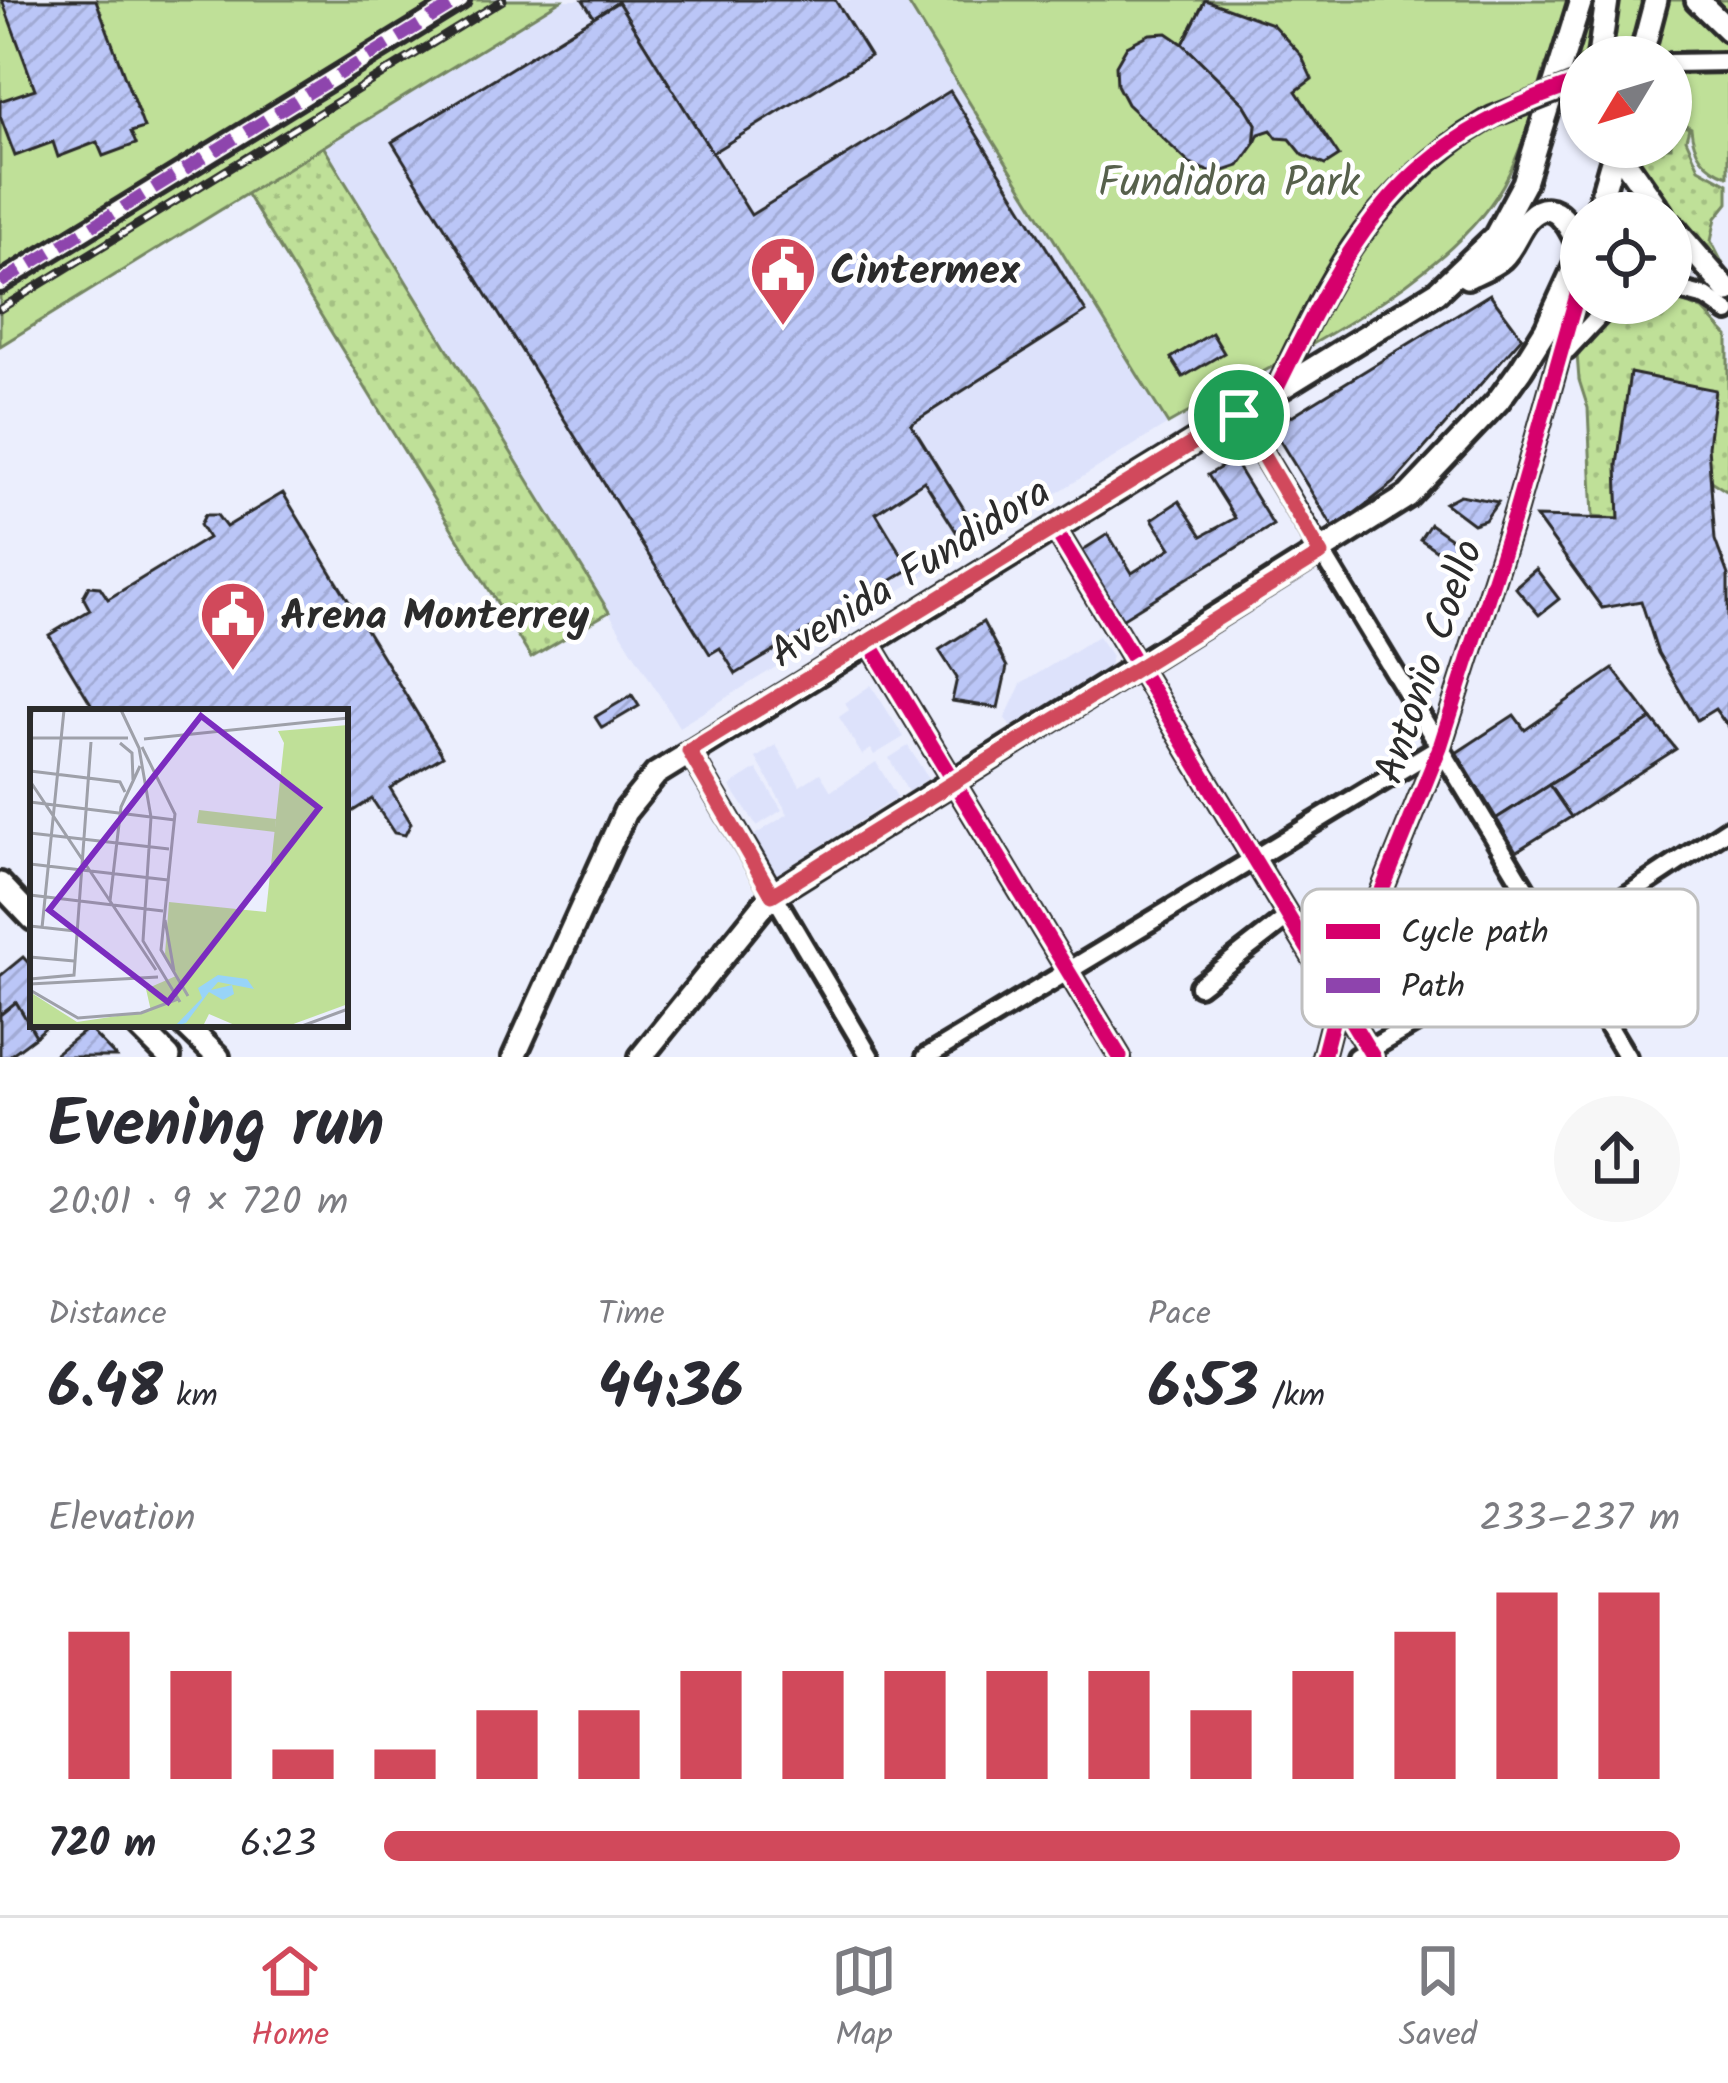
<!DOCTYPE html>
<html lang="en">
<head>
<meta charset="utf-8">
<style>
  body { margin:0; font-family:Kalam,sans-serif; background:#f7f7f7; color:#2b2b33; height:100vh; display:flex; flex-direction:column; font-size:45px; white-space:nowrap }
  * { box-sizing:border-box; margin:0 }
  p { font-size:39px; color:#7c7c81 }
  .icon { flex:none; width:66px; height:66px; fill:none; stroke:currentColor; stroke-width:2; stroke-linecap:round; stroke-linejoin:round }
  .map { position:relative; height:1057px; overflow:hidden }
  .panel { display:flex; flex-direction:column; background:#fff; flex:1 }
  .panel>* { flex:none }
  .needle { width:78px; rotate:232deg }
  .controls { position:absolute; left:1560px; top:36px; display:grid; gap:24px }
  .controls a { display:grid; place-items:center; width:132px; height:132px; border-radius:50%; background:#fff; box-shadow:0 3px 9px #0004; font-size:60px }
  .pin { position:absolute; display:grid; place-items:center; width:102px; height:102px; color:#fff; margin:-51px; border:6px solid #fff; border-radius:50%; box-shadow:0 3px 12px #0007 }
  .round { display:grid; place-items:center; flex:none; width:126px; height:126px; border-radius:63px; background:#f7f7f7 }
  .headline { display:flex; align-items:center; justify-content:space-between; height:204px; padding:0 48px }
  h1 { font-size:66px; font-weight:600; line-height:90px }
  .metrics { display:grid; grid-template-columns:repeat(3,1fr); gap:18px; height:204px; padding:12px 48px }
  .metrics div { display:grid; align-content:center }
  .metrics b { font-size:60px; font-weight:600 }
  .metrics small { font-size:33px; font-weight:400 }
  .metrics p { font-size:33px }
  .chart { height:336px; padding:24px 48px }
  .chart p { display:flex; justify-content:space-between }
  .chart svg { width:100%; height:216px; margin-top:12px; stroke:#d1495b; stroke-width:6 }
  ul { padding:0 48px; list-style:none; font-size:39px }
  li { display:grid; grid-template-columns:192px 144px 1fr; align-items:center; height:90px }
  li i { height:30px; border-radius:15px; background:#d1495b }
  .tab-bar { display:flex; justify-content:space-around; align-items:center; height:168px; border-top:3px solid #e1e1e2; background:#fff; font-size:33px; color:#7c7c81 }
  .tab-bar a { display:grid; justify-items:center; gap:6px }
  .tab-bar .on { color:#d1495b }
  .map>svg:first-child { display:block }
</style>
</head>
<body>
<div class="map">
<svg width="1728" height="1057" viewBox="0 0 1728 1057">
  <defs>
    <pattern id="grass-dots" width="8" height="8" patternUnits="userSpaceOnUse" patternTransform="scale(3)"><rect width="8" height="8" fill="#bfe098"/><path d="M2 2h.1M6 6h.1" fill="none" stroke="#a4c083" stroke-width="1.8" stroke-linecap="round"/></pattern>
    <pattern id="building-hatch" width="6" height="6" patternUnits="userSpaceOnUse" patternTransform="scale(3)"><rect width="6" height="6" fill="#bbc6f7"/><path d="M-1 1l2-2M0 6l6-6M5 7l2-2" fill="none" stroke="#a1aad4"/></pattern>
  </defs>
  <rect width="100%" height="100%" fill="#ebeefd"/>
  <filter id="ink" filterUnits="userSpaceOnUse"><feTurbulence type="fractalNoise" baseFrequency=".00833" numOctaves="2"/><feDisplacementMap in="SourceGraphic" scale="24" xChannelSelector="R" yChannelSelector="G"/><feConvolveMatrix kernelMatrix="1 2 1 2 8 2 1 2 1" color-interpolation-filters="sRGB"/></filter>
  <g filter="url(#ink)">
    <g fill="#dde2fb">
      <polygon points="561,0 906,0 1168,424 679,727 323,146"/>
      <polygon points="1098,636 1112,656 1107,673 1012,729 1005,718 1021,684"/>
      <polygon points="871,685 904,737 874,755 871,749 862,755 839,717 849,710 845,703"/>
      <polygon points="776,745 800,786 820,773 831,791 876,762 897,797 776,875 753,836 788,814 756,758"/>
      <polygon points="908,746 928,778 908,792 889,758"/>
      <polygon points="757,769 782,810 757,826 730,786"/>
    </g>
    <g fill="url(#grass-dots)" stroke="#758662" stroke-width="3">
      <polygon points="1671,120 1689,128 1686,139 1699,168 1728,184 1728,203 1716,218 1711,241 1728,274 1657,196 1629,151 1630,147 1671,147"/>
      <polygon points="323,146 609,612 531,658 246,193"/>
      <polygon points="1671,299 1702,309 1728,336 1728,492 1709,480 1631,374 1617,465 1619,519 1593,517 1588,408 1579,380 1577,354 1594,323 1609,311 1625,303 1671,303"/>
    </g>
    <g fill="#bfe098" stroke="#758662" stroke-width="3">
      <polygon points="0,0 561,0 0,346"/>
      <path d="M906 0H1728V176C1705 168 1693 152 1691 128L1671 116V57H1581V74L1546 64C1534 105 1524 147 1503 185 1446 286 1269 366 1168 424Z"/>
    </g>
    <g fill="url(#building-hatch)" stroke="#2b2b2b" stroke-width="3">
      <polygon points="2,0 96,0 144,128 131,132 136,144 103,156 97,142 58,157 53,142 15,156 0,116 0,101 35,89"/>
      <polygon points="583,0 835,0 870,56 712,153 618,2 594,17"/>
      <polygon points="1205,0 1272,24 1301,55 1312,79 1296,91 1339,156 1325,165 1303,155 1290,139 1277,138 1271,130 1259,134 1254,145 1256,124 1244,104 1183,44"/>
      <polygon points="618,2 751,215 950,91 1086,312 911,424 974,525 957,533 924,481 876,513 910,569 736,674 720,648 710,654 392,142"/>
      <polygon points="1167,33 1183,44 1244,104 1256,124 1254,145 1239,166 1215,174 1190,164 1127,104 1117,85 1116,65 1127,46 1150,34"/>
      <polygon points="1490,294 1522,337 1394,483 1334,529 1272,428"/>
      <polygon points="1212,333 1224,353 1183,377 1171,358"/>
      <polygon points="1630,373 1715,390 1708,446 1715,540 1728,575 1728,727 1715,709 1697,720 1658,653 1641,601 1602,608 1536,517 1619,519 1617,465"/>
      <polygon points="1233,460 1273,525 1120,620 1078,553 1108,534 1132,573 1171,548 1152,519 1179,501 1202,536 1235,518 1208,475"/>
      <polygon points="283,493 443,756 390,788 411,823 405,835 394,833 372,799 345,816 345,712 96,712 49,635 90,610 83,597 89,586 100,587 108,599 208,538 200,525 205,515 217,515 226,527"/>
      <polygon points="1460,495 1498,502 1485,520 1473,524 1445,503"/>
      <polygon points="1430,524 1470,552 1461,567 1420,539"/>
      <polygon points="1536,569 1559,599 1539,615 1515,587"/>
      <polygon points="983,622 1007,667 998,708 952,701 957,678 939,650"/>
      <polygon points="1613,669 1652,719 1494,820 1453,755 1514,715 1525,730"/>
      <polygon points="632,695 639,706 602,728 595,717"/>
      <polygon points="1652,719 1676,749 1571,817 1549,785"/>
      <polygon points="1549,785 1571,817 1515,852 1494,820"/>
      <polygon points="23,957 33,968 33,1024 49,1024 36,1036 16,1002 0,1015 0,976"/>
      <polygon points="16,1002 36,1036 8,1057 0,1057 0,1015"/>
      <polygon points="88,1028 116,1057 51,1057"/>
    </g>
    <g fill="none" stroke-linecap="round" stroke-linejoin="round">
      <defs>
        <g id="minor">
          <polyline points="1671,63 1728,62"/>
          <polyline points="0,283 460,0"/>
          <polyline points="1671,288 1706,297 1728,312"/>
          <polyline points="1567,350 1611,303"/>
          <path d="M1275 392C1328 281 1360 210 1463 135"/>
          <polyline points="1239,415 1627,1057"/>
          <polyline points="1054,527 1373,1057"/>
          <polyline points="869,642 1120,1057"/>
          <polyline points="689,751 870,1057"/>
          <polyline points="1199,986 1288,917"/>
          <polyline points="926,1057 1439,747"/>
          <polyline points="1323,1057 1338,999 1440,747 1515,513 1581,281"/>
          <polyline points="1356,1057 1558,941 1728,829"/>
        </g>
        <g id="major">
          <polyline points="1697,0 1728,30"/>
          <polyline points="1599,57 1607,0"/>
          <polyline points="1641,57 1656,0"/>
          <polyline points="1629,167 1661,213"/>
          <polyline points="1597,213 1616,147"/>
          <polyline points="1671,225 1728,291"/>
          <path d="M1467 277C1479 271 1492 267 1502 258 1514 247 1518 229 1529 218 1556 191 1575 234 1581 254"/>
          <polyline points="0,884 33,919"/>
          <polyline points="136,1024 169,1057"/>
          <polyline points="184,1024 218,1057"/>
          <polyline points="514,1057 625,812 656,774 1437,292 1495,237 1524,183 1581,0"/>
          <polyline points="641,1057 772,895 1408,496 1498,401 1521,369 1546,329 1581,253"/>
        </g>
      </defs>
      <use href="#minor" stroke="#2b2b2b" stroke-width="26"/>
      <use href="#major" stroke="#2b2b2b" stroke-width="30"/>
      <use href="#minor" stroke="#fff" stroke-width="16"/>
      <use href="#major" stroke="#fff" stroke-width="21"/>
      <defs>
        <polyline id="rail" points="0,309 503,0"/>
      </defs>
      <use href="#rail" stroke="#2b2b2b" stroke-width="9"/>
      <use href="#rail" stroke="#fff" stroke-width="4.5" stroke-dasharray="14" stroke-linecap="butt"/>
      <defs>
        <polyline id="minor-bridge" points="1463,135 1492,117 1581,82"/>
      </defs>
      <use href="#minor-bridge" stroke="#2b2b2b" stroke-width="26" stroke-linecap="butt"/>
      <use href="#minor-bridge" stroke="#fff" stroke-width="16"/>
      <polyline stroke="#8e44ad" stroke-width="12" stroke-dasharray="24 12" stroke-linecap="butt" points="0,283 460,0"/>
      <defs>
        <g id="cycleway">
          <path d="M1274 394C1351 235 1401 139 1581 82"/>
          <polyline points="1054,527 1373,1057"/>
          <polyline points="869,642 1120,1057"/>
          <polyline points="1323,1057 1338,999 1440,747 1515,513 1581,281"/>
        </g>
      </defs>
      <use href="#cycleway" stroke="#fff" stroke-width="22"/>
      <use href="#cycleway" stroke="#d6006c" stroke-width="15"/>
    </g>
  </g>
  <g fill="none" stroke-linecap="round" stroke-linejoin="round" filter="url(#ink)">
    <defs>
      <polygon id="route" points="1239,415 1321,554 772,895 689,751"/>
    </defs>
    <use href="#route" stroke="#fff" stroke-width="24"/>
    <use href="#route" stroke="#d1495b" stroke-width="15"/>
  </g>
  <defs>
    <symbol id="civic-pin" viewBox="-11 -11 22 30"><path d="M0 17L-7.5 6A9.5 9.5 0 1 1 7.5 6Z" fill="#d1495b" stroke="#fff"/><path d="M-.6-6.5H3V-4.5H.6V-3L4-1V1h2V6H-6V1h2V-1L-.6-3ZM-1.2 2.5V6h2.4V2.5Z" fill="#fff"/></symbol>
  </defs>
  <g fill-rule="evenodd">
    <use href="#civic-pin" x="745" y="231" width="76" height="104"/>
    <use href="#civic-pin" x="195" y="576" width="76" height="104"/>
  </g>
  <g text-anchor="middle" stroke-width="9" stroke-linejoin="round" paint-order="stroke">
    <g font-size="42" fill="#57614c" stroke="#fff">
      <text x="1229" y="196">Fundidora Park</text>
    </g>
    <g font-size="42" font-weight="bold" fill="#2b2b2b" stroke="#fff" text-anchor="start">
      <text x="830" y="284">Cintermex</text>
      <text x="280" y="629">Arena Monterrey</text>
    </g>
    <g font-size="42" fill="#2b2b2b" stroke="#fff">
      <text transform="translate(909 571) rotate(-32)" y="15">Avenida Fundidora</text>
      <text transform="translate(1427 661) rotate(-71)" y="15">Antonio Coello</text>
    </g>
  </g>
  <g transform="translate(30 709)">
    <rect width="318" height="318" fill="#ebeefd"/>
    <path d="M169 101 246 110 245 123 167 114Z" fill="#bfe098"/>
    <path d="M318 16V295L258 317H207L179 305 173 317H0V283L47 313 121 302 116 280 146 267 135 245 139 193 236 203 254 34 248 22Z" fill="#bfe098"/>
    <path d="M188 266 217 270 224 280 188 273 181 281 202 276 204 285 193 291 179 283 156 314 145 317 172 289 168 279Z" fill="#98d4f8"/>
    <path fill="none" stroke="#9ea0a9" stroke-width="3" d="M91 1 109 39 121 108 113 232 150 293M0 29H98M114 30 318 9M90 34 102 44 103 71M0 37 2 1M112 38 145 105 131 241 158 287M0 62 90 73 95 83M0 72 126 261M0 93 145 111M0 124 139 140M0 155 138 171M0 186 133 202M80 192 91 98 110 57M135 211 144 262M0 217 45 222M12 219 34 1M0 248 44 252M0 270 44 266 61 33M0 275 128 268M0 281 48 309 111 304 148 290M272 317 318 300"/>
    <path fill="#7b2cbf" fill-opacity="0.15" stroke="#7b2cbf" stroke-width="6" d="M171 7 289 99 138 293 19 201Z"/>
    <rect width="318" height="318" fill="none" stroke="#2b2b2b" stroke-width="6"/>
  </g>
  <rect x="1302" y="889" width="396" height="138" rx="18" fill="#fff" stroke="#bfbfbf" stroke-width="3"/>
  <rect x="1326" y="924" width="54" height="15" fill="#d6006c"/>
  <rect x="1326" y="978" width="54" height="15" fill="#8e44ad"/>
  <g font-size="33" fill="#2b2b2b">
    <text x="1401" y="943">Cycle path</text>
    <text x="1401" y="997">Path</text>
  </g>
</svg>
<div class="controls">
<a><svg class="needle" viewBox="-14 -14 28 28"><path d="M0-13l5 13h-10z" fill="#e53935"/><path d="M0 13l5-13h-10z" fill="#7c7c81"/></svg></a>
<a><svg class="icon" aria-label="locate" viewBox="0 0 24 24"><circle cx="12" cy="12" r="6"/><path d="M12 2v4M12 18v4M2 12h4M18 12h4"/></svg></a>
</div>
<div class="pin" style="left:1239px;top:415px;background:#1e9e55"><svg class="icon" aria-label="arrive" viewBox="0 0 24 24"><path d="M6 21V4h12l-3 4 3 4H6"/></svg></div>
</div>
<section class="panel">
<div class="headline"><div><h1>Evening run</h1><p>20:01 · 9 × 720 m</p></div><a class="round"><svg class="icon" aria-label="share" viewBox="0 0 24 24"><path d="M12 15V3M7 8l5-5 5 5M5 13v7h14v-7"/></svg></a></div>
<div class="metrics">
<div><p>Distance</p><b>6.48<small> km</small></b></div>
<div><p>Time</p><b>44:36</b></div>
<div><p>Pace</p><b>6:53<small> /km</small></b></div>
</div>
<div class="chart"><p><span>Elevation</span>233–237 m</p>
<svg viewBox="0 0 160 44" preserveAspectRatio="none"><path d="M5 44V14M15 44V22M25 44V38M35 44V38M45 44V30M55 44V30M65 44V22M75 44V22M85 44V22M95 44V22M105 44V22M115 44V30M125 44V22M135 44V14M145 44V6M155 44V6"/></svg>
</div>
<ul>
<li><b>720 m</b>6:23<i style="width:100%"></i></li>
</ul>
</section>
<nav class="tab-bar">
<a class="on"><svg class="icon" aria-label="home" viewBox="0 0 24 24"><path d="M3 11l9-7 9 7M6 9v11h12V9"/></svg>Home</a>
<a><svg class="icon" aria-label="map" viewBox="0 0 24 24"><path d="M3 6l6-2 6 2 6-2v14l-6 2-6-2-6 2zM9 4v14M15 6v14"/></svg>Map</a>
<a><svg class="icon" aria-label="saved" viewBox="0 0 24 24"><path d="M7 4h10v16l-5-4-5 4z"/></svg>Saved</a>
</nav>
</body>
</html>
